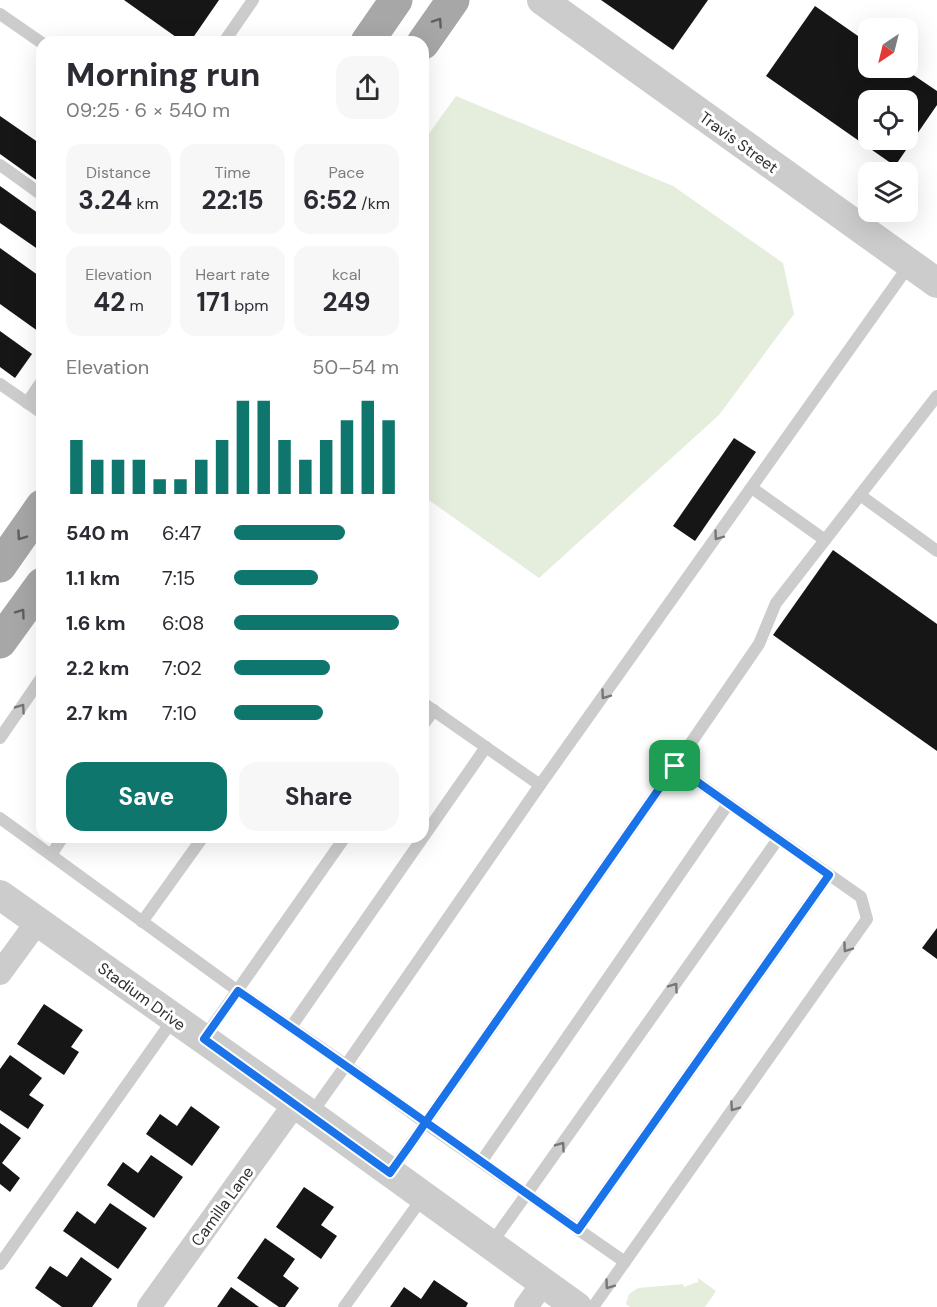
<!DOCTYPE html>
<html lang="en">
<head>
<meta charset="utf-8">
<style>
  body { margin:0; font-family:"DM Sans",sans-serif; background:#f7f7f7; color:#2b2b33; height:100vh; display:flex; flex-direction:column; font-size:22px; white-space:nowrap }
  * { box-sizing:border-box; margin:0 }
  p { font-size:20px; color:#7c7c81 }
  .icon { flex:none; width:33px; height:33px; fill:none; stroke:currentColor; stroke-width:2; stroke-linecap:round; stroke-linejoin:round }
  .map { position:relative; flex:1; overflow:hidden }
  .details { position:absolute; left:36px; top:36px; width:393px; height:807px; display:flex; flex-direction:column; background:#fff; border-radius:18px; box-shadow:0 6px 24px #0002 }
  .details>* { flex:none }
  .needle { width:39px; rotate:215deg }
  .tools { position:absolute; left:858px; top:18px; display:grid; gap:12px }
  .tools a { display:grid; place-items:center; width:60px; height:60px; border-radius:12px; background:#fff; box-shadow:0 6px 24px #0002; font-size:30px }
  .pin { position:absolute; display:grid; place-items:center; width:51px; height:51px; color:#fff; margin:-26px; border-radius:12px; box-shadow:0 3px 9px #0006 }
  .round { display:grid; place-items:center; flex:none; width:63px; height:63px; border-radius:18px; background:#f7f7f7 }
  .headline { display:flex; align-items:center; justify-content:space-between; height:102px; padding:0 30px }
  h1 { font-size:33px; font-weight:700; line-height:45px }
  .figures { display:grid; grid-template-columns:repeat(3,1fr); gap:9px; height:102px; padding:6px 30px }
  .figures div { display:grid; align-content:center; border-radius:15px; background:#f7f7f7; text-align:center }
  .figures b { font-size:26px; font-weight:700 }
  .figures small { font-size:16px; font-weight:400 }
  .figures p { font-size:16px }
  .chart { height:168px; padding:12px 30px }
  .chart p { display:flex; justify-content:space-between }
  .chart svg { width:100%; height:108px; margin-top:6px; stroke:#0f766e; stroke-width:6 }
  .cta { display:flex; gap:12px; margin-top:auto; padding:12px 30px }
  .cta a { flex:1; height:69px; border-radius:18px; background:#0f766e; color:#fff; font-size:24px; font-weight:700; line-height:69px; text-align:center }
  .cta a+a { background:#f7f7f7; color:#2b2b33 }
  ul { padding:0 30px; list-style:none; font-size:20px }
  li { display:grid; grid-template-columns:96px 72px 1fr; align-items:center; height:45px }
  li i { height:15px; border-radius:8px; background:#0f766e }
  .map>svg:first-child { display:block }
</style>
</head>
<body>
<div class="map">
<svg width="937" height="1307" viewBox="0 0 937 1307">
  <rect width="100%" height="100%" fill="#fff"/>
  <g fill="#e5eddc">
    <polygon points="456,96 673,186 783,263 794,314 719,415 539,578 423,496 423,142"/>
    <polygon points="698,1278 716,1291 705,1307 630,1307 626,1304 629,1294 638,1288 683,1284 684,1287 698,1282"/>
  </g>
  <g fill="#161616" fill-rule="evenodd">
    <polygon points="124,0 219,0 190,42 183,42"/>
    <polygon points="601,0 708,0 673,50"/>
    <path d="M815 6 868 43V68H903L937 91V105L895 166 766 76ZM868 100H908V140H868Z"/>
    <polygon points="0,116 42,145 42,184 0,154"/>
    <polygon points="0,186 42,216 42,252 0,223"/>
    <polygon points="0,248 42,278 42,334 0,304"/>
    <polygon points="0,331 32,354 15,378 0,367"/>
    <polygon points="734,438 756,452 695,541 673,526"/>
    <polygon points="833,550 937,624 937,751 773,635"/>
    <polygon points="937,928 937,959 922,948"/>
    <polygon points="44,1004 83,1030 71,1047 79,1052 64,1075 17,1044"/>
    <polygon points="10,1055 42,1078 29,1095 44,1105 28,1129 0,1110 0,1069"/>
    <polygon points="191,1106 220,1127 192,1166 146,1134 160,1114 177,1126"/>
    <polygon points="0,1123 21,1138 2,1163 20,1178 10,1192 0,1184"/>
    <polygon points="151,1155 183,1177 154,1218 107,1185 123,1162 138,1173"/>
    <polygon points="304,1187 334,1207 321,1225 337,1236 321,1259 276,1227"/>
    <polygon points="110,1203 147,1228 118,1269 63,1231 77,1211 95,1224"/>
    <polygon points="265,1238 295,1259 283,1276 299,1288 285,1307 279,1307 237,1278"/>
    <polygon points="81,1257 112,1279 92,1307 62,1307 35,1288 50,1266 67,1277"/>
    <polygon points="434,1280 468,1303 466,1307 390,1307 404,1287 421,1299"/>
    <polygon points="231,1287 259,1307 217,1307"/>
  </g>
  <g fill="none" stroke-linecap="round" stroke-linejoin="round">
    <g stroke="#ccc" stroke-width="12">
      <polyline points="0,14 42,43"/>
      <polyline points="224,42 253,0"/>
      <polyline points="0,165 42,195"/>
      <polyline points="0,384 42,413"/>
      <polyline points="27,403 42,381"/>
      <polyline points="752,488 825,540"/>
      <polyline points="860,495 937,551"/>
      <polyline points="423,703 540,785 346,1065 425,1123 625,1262"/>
      <polyline points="423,725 434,710"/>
      <polyline points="0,738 42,677"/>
      <polyline points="540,785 910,264"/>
      <polyline points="0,818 238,991 346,1065 311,1114"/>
      <polyline points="51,855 63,837"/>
      <polyline points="142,922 203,837"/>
      <polyline points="291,1027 486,747"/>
      <polyline points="204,1038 345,837"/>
      <polyline points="481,1162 728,804"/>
      <polyline points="391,1172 675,766"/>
      <polyline points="578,1230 829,875"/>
      <polyline points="491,1244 778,839"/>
      <polyline points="0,1264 174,1018"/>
      <polyline points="344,1307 423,1197"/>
      <polyline points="593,1307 867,919 861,897 675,766 759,644 776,603 937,396"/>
    </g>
    <g stroke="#ccc" stroke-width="24">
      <polyline points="0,973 38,921"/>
      <polyline points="149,1307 294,1105"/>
      <polyline points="526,1307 543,1283"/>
    </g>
    <g stroke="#ccc" stroke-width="30">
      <polyline points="542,0 937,283"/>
      <polyline points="0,895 311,1115 577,1307"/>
    </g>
    <g stroke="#a7a7a7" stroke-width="33">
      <polyline points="367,42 396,0"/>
      <polyline points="423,43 453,0"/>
      <polyline points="0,566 42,506"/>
      <polyline points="0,642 42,584"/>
    </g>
  </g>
  <defs><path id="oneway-chevron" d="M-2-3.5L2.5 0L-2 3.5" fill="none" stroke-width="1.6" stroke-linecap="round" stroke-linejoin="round" transform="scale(1.5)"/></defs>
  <g stroke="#5f5f5f">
    <use href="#oneway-chevron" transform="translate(438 22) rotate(-56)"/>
    <use href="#oneway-chevron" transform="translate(21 536) rotate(125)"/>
    <use href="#oneway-chevron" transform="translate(21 613) rotate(-54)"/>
  </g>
  <g stroke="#767676">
    <use href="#oneway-chevron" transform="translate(718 536) rotate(126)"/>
    <use href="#oneway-chevron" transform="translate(605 695) rotate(126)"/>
    <use href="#oneway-chevron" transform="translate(21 708) rotate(-55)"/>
    <use href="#oneway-chevron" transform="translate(847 948) rotate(125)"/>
    <use href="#oneway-chevron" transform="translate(674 987) rotate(-55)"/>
    <use href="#oneway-chevron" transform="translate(734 1107) rotate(125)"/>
    <use href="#oneway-chevron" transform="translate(561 1146) rotate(-55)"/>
    <use href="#oneway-chevron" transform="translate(609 1285) rotate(126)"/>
  </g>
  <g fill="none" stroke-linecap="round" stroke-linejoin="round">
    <defs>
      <path id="route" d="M675 766C591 885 508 1004 425 1123 414 1140 402 1156 390 1173L204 1039 238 991C352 1069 465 1150 578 1230L829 875 675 766"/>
    </defs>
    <use href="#route" stroke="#fff" stroke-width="12"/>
    <use href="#route" stroke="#1a73e8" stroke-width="8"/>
  </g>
  <g text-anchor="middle" stroke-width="6" stroke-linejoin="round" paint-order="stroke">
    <g font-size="16" fill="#2f2f2f" stroke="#fff">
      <text transform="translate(739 142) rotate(36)" y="6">Travis Street</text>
      <text transform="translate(142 996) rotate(36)" y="6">Stadium Drive</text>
      <text transform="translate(222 1206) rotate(-54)" y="6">Camilla Lane</text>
    </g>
  </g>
</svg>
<div class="tools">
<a><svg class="needle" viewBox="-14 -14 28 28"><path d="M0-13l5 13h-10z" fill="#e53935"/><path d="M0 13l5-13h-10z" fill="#7c7c81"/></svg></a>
<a><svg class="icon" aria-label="locate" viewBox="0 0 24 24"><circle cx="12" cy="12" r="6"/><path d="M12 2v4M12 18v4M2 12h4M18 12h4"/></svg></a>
<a><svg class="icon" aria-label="layers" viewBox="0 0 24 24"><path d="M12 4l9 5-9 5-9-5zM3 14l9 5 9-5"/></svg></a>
</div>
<div class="pin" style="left:675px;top:766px;background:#1e9e55"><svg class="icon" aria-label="arrive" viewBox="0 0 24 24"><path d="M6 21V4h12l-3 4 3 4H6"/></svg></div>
<section class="details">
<div class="headline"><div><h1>Morning run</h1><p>09:25 · 6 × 540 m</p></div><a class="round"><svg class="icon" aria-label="share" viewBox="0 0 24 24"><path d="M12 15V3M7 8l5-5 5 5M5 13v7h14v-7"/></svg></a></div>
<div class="figures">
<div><p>Distance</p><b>3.24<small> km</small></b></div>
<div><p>Time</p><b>22:15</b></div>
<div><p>Pace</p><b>6:52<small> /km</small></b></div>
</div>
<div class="figures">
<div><p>Elevation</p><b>42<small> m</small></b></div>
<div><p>Heart rate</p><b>171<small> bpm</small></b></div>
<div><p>kcal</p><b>249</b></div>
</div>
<div class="chart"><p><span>Elevation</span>50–54 m</p>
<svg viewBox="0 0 160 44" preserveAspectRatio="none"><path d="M5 44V22M15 44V30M25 44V30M35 44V30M45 44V38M55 44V38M65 44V30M75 44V22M85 44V6M95 44V6M105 44V22M115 44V30M125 44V22M135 44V14M145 44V6M155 44V14"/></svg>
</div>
<ul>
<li><b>540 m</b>6:47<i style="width:67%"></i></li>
<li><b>1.1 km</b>7:15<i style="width:51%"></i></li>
<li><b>1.6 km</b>6:08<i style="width:100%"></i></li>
<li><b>2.2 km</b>7:02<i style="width:58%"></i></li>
<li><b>2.7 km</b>7:10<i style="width:54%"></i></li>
</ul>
<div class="cta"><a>Save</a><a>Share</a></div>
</section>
</div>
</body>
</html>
